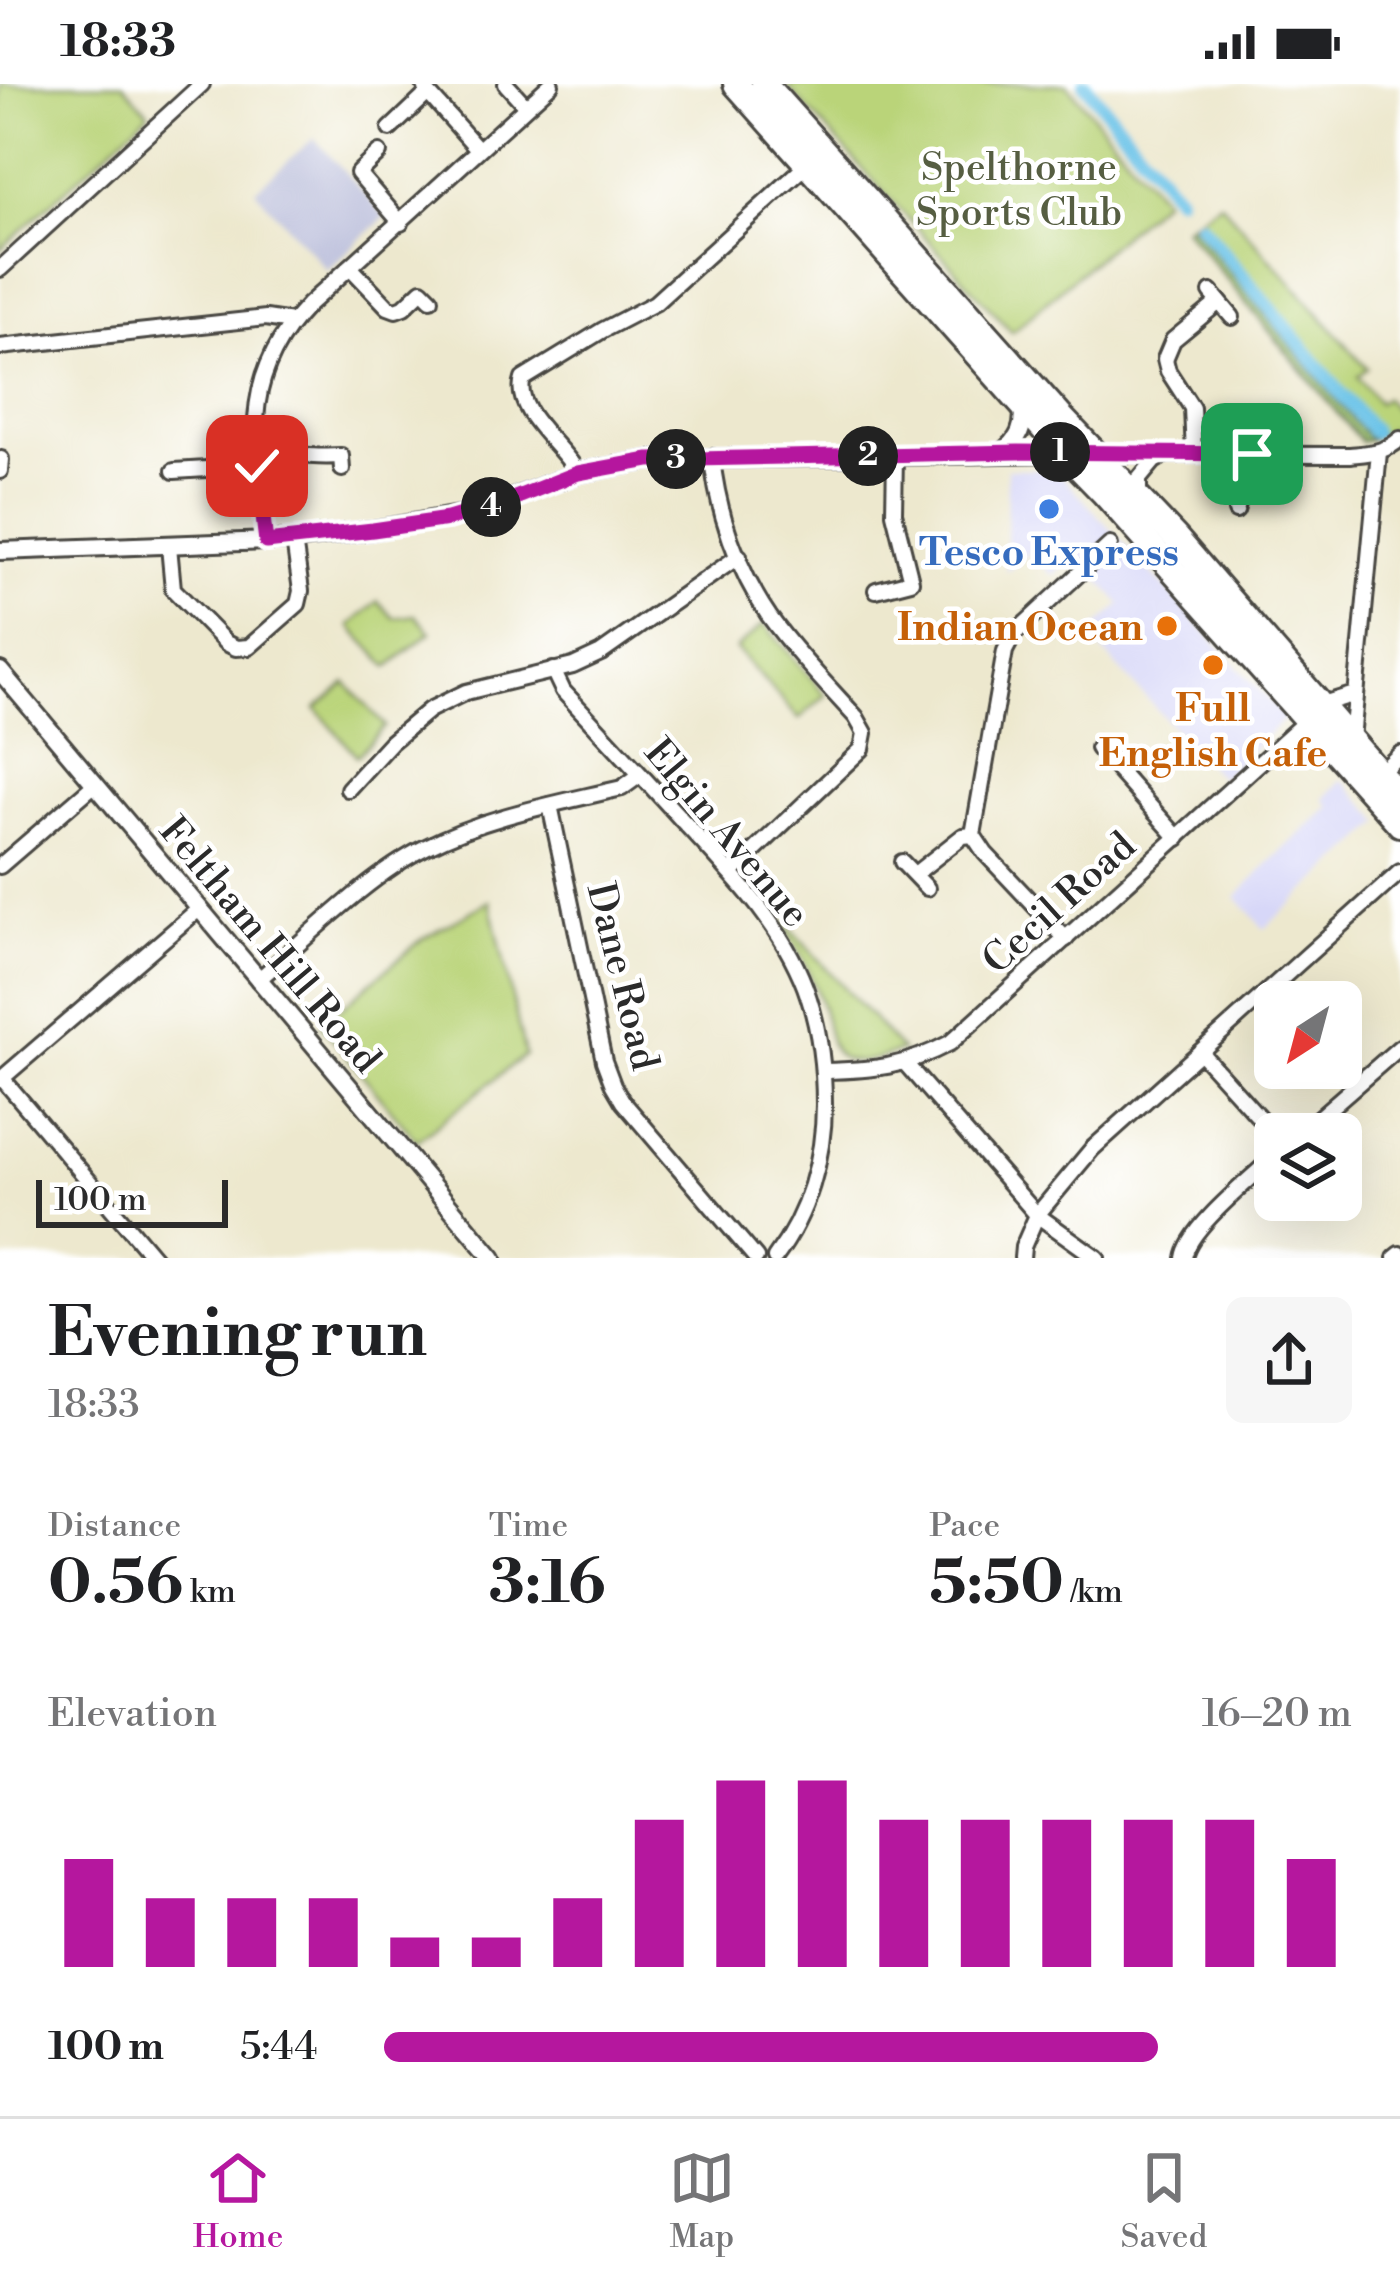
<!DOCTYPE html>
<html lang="en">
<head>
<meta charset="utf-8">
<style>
  body { margin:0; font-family:"Libre Bodoni",serif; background:#f6f6f6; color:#202124; height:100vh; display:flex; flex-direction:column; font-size:45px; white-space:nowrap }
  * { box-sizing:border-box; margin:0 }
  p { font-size:39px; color:#757577 }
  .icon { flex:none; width:66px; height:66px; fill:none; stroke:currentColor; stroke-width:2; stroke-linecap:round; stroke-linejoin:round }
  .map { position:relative; height:1174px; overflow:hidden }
  .panel { display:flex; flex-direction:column; background:#fff; flex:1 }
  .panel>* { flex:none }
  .needle { width:78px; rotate:216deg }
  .tools { position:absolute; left:1254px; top:897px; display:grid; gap:24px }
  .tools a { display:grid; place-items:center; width:108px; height:108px; border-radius:18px; background:#fff; box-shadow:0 12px 48px #0002; font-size:60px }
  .scale { position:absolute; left:36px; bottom:30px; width:192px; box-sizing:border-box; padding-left:12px; border:6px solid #2b2b2b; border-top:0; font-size:33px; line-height:42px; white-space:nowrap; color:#2b2b2b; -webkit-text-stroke:9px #fff; paint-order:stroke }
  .pin { position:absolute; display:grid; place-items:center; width:102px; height:102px; color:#fff; margin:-51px; border-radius:24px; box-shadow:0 6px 18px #0006 }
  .km { position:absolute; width:60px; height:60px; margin:-30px; border-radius:50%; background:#222; color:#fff; font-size:33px; line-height:60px; text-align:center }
  .round { display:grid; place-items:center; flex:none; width:126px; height:126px; border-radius:18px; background:#f6f6f6 }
  .summary { display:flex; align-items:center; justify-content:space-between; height:204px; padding:0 48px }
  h1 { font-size:66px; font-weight:700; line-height:90px }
  .figures { display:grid; grid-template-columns:repeat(3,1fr); gap:18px; height:204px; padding:12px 48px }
  .figures div { display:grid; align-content:center }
  .figures b { font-size:60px; font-weight:700 }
  .figures small { font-size:33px; font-weight:400 }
  .figures p { font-size:33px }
  .chart { height:336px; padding:24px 48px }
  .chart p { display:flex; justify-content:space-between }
  .chart svg { width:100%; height:216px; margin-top:12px; stroke:#b5179e; stroke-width:6 }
  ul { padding:0 48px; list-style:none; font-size:39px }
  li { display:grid; grid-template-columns:192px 144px 1fr; align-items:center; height:90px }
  li i { height:30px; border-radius:15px; background:#b5179e }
  .status { display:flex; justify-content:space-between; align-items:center; height:84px; padding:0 60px; background:#fff; direction:ltr }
  .status svg { height:33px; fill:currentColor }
  .tabs { display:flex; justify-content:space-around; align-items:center; height:168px; border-top:3px solid #e0e0e0; background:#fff; font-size:33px; color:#757577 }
  .tabs a { display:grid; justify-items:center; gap:6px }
  .tabs .selected { color:#b5179e }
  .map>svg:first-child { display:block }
</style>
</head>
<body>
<div class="status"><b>18:33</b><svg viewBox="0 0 49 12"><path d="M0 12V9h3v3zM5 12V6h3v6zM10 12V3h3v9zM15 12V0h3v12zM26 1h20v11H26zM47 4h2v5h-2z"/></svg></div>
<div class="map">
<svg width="1400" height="1174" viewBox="0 0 1400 1174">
  <rect width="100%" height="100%" fill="#fff"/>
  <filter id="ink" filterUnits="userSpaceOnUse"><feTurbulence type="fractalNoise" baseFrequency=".00833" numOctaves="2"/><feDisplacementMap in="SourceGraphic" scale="24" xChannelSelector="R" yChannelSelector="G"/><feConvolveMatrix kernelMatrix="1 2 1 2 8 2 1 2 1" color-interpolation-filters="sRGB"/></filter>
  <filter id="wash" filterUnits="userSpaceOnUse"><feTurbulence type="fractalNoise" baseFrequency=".004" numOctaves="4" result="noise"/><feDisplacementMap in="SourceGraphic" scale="48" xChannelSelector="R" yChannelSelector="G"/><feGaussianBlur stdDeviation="2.7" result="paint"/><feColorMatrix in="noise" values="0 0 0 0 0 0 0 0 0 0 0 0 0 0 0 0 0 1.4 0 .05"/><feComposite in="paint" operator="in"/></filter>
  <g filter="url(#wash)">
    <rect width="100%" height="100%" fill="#ede8ce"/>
    <g fill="#d7d7f8">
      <polygon points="1007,385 1050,385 1060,390 1285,634 1221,695 1088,551 1121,520 1077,471 1053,491 1030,468 1006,488"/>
      <polygon points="1342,695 1382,738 1264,845 1236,813 1269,779 1330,723 1324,715"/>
    </g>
    <polygon fill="#bfc2dd" points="314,54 385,133 327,186 255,106"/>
    <g fill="#bad479" stroke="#728052" stroke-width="3">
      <polygon points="0,0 123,0 149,29 0,166"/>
      <polygon points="785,0 1067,0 1163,115 1012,248"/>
      <polygon points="1220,118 1367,284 1357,293 1378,319 1385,314 1400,332 1400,340 1370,356 1190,139"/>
      <polygon points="378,517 394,534 415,531 431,548 388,583 350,542"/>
      <polygon points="764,540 826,611 799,635 736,565"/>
      <polygon points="346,599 385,642 357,672 316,625"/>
      <polygon points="490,817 525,971 417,1057 321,941 423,854"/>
      <path d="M766 818 902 967C886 971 862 982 846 976 830 970 828 950 825 936 815 892 793 853 766 818Z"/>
    </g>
    <polygon fill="#93b669" stroke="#5f704a" stroke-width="3" points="1190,139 1370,356 1361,358 1184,144"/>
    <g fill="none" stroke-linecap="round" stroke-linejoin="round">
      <g stroke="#6ac3e8" stroke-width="14">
        <polyline points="1085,0 1177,112"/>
        <polyline points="1200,140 1373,348"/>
      </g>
    </g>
  </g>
  <g filter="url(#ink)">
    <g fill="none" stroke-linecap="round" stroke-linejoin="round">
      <defs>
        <g id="minor">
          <polyline points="506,0 526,22"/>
          <polyline points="428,9 478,65"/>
          <polyline points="390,45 428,9 424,0"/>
          <polyline points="379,69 358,89 401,139"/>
          <polyline points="350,183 388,223 396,226 404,223 422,206 431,215"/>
          <polyline points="0,185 202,0"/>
          <polyline points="1211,208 1232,233"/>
          <polyline points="0,263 266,234 292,238"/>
          <path d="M256 366C288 369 309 374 341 372L342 385"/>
          <path d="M1098 370 1350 371C1369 369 1385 369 1400 355"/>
          <polyline points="1194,370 1192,324 1168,287 1165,275 1173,256 1219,218"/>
          <path d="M712 373C717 427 738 487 769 532 795 568 826 600 856 633L865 649 862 665 731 789"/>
          <polyline points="0,387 1,375"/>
          <polyline points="174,387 257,382"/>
          <path d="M578 389C562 361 512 326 523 295L603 246 655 219 808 80"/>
          <polyline points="1139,412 1139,395 1154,377 1166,370"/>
          <polyline points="1236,427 1252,370"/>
          <path d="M266 458C255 364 237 295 308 221L551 0"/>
          <polyline points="169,462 173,505 226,559 236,564 249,563 298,520 301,507 294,456"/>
          <polyline points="876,506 911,497 894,429 895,372"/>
          <path d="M553 586 563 607C603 650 642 692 681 735 728 786 780 837 805 903 819 941 824 980 824 1020 824 1075 808 1130 775 1174"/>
          <polyline points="1315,617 1326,619 1355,610"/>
          <polyline points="1352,655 1379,368"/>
          <polyline points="1098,664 1178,754"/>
          <polyline points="1379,690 1400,670"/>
          <polyline points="348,705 391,658 429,626 466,608 573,582 601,569 739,472"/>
          <polyline points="550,721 604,977 613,1001 623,1018 756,1174"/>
          <polyline points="902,778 927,804"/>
          <polyline points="0,782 94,701"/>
          <polyline points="915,790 963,752 973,751"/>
          <polyline points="1066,855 985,769 973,751 1005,567 1014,550 1110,461"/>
          <path d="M258 896C307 854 369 791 426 763 487 732 555 720 622 704L640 691"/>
          <polyline points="1200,968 1275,1051"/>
          <polyline points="905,979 1037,1131 1023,1163 1022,1174"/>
          <path d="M824 987C875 986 904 983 950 959L1307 636"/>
          <polyline points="2,994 154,1174"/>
          <polyline points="0,996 199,825"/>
          <polyline points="1300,1050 1400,963"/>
          <polyline points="1097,1174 1037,1131 1092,1065 1400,788"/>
          <path d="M1184 1174C1188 1144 1251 1095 1275 1072"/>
          <polyline points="1395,1174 1400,1170"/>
        </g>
        <g id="tertiary">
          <path d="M1003 368C1019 356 1025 343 1022 323"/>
          <polyline points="0,467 294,456 372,446 476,428 578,389 649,376 1067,369"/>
          <polyline points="0,587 493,1174"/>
        </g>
        <g id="trunk">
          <polyline points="736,0 1064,368 1103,408 1400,740"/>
          <polyline points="764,0 1059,331 1176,454 1400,713"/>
        </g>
      </defs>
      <use href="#minor" stroke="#484743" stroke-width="20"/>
      <use href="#tertiary" stroke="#484743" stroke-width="22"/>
      <use href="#trunk" stroke="#484743" stroke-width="30"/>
      <use href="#minor" stroke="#fff" stroke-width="14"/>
      <use href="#tertiary" stroke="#fff" stroke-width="16"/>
      <use href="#trunk" stroke="#fff" stroke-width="24"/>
    </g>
  </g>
  <g fill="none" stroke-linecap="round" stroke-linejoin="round" filter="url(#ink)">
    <defs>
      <polyline id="route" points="257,382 266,458 373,446 448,435 505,418 578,389 649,376 1018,368 1252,370"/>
    </defs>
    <use href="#route" stroke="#fff" stroke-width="24"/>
    <use href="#route" stroke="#b5179e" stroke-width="15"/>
  </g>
  <circle fill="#3f7fe0" stroke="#fff" stroke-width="4.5" cx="1049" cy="425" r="12"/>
  <g fill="#e8710a" stroke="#fff" stroke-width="4.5">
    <circle cx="1167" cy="542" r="12"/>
    <circle cx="1213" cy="581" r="12"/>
  </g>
  <g text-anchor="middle" stroke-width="9" stroke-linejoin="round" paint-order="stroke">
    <g font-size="39" fill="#565e42" stroke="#fff">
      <text x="1019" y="96">Spelthorne<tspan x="1019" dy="45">Sports Club</tspan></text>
    </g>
    <g font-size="39" font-weight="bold" fill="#366cbe" stroke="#fff">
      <text x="1049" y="481">Tesco Express</text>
    </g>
    <g font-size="39" font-weight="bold" fill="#c56008" stroke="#fff" text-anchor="end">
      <text x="1143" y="556">Indian Ocean</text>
      <text x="1213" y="637" text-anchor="middle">Full<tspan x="1213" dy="45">English Cafe</tspan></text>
    </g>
    <g font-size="39" fill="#2b2b2b" stroke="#fff">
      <text transform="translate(728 748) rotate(50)" y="14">Elgin Avenue</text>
      <text transform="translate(1058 818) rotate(-42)" y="14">Cecil Road</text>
      <text transform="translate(271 860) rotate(50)" y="14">Feltham Hill Road</text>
      <text transform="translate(624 892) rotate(76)" y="14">Dane Road</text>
    </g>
  </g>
</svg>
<div class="tools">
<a><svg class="needle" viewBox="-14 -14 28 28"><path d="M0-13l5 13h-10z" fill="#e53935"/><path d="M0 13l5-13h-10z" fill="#757577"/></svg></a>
<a><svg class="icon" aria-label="layers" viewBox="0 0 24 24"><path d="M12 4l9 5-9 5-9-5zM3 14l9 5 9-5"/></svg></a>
</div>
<div class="scale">100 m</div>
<div class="pin" style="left:1252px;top:370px;background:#1e9e55"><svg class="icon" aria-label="arrive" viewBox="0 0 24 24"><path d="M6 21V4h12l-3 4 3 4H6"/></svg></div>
<div class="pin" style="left:257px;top:382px;background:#d93025"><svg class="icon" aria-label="check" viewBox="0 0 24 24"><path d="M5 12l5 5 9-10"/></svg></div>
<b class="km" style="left:1060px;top:368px">1</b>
<b class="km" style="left:868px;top:372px">2</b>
<b class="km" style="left:676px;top:375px">3</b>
<b class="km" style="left:491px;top:423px">4</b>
</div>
<section class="panel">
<div class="summary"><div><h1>Evening run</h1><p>18:33</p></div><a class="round"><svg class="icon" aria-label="share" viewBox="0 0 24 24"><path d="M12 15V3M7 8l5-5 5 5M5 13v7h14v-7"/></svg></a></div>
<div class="figures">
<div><p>Distance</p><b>0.56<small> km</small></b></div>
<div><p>Time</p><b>3:16</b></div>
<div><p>Pace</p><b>5:50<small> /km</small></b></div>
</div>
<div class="chart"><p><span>Elevation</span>16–20 m</p>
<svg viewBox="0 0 160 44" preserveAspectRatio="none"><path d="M5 44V22M15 44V30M25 44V30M35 44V30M45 44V38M55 44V38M65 44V30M75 44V14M85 44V6M95 44V6M105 44V14M115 44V14M125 44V14M135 44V14M145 44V14M155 44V22"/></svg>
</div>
<ul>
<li><b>100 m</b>5:44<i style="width:80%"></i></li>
</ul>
</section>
<nav class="tabs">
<a class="selected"><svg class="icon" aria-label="home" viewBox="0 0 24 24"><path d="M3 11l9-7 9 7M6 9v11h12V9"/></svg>Home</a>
<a><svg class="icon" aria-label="map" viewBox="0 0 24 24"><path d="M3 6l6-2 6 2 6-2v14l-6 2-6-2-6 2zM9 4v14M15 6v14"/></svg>Map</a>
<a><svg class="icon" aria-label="saved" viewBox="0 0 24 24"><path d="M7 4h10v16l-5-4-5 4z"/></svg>Saved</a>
</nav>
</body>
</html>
